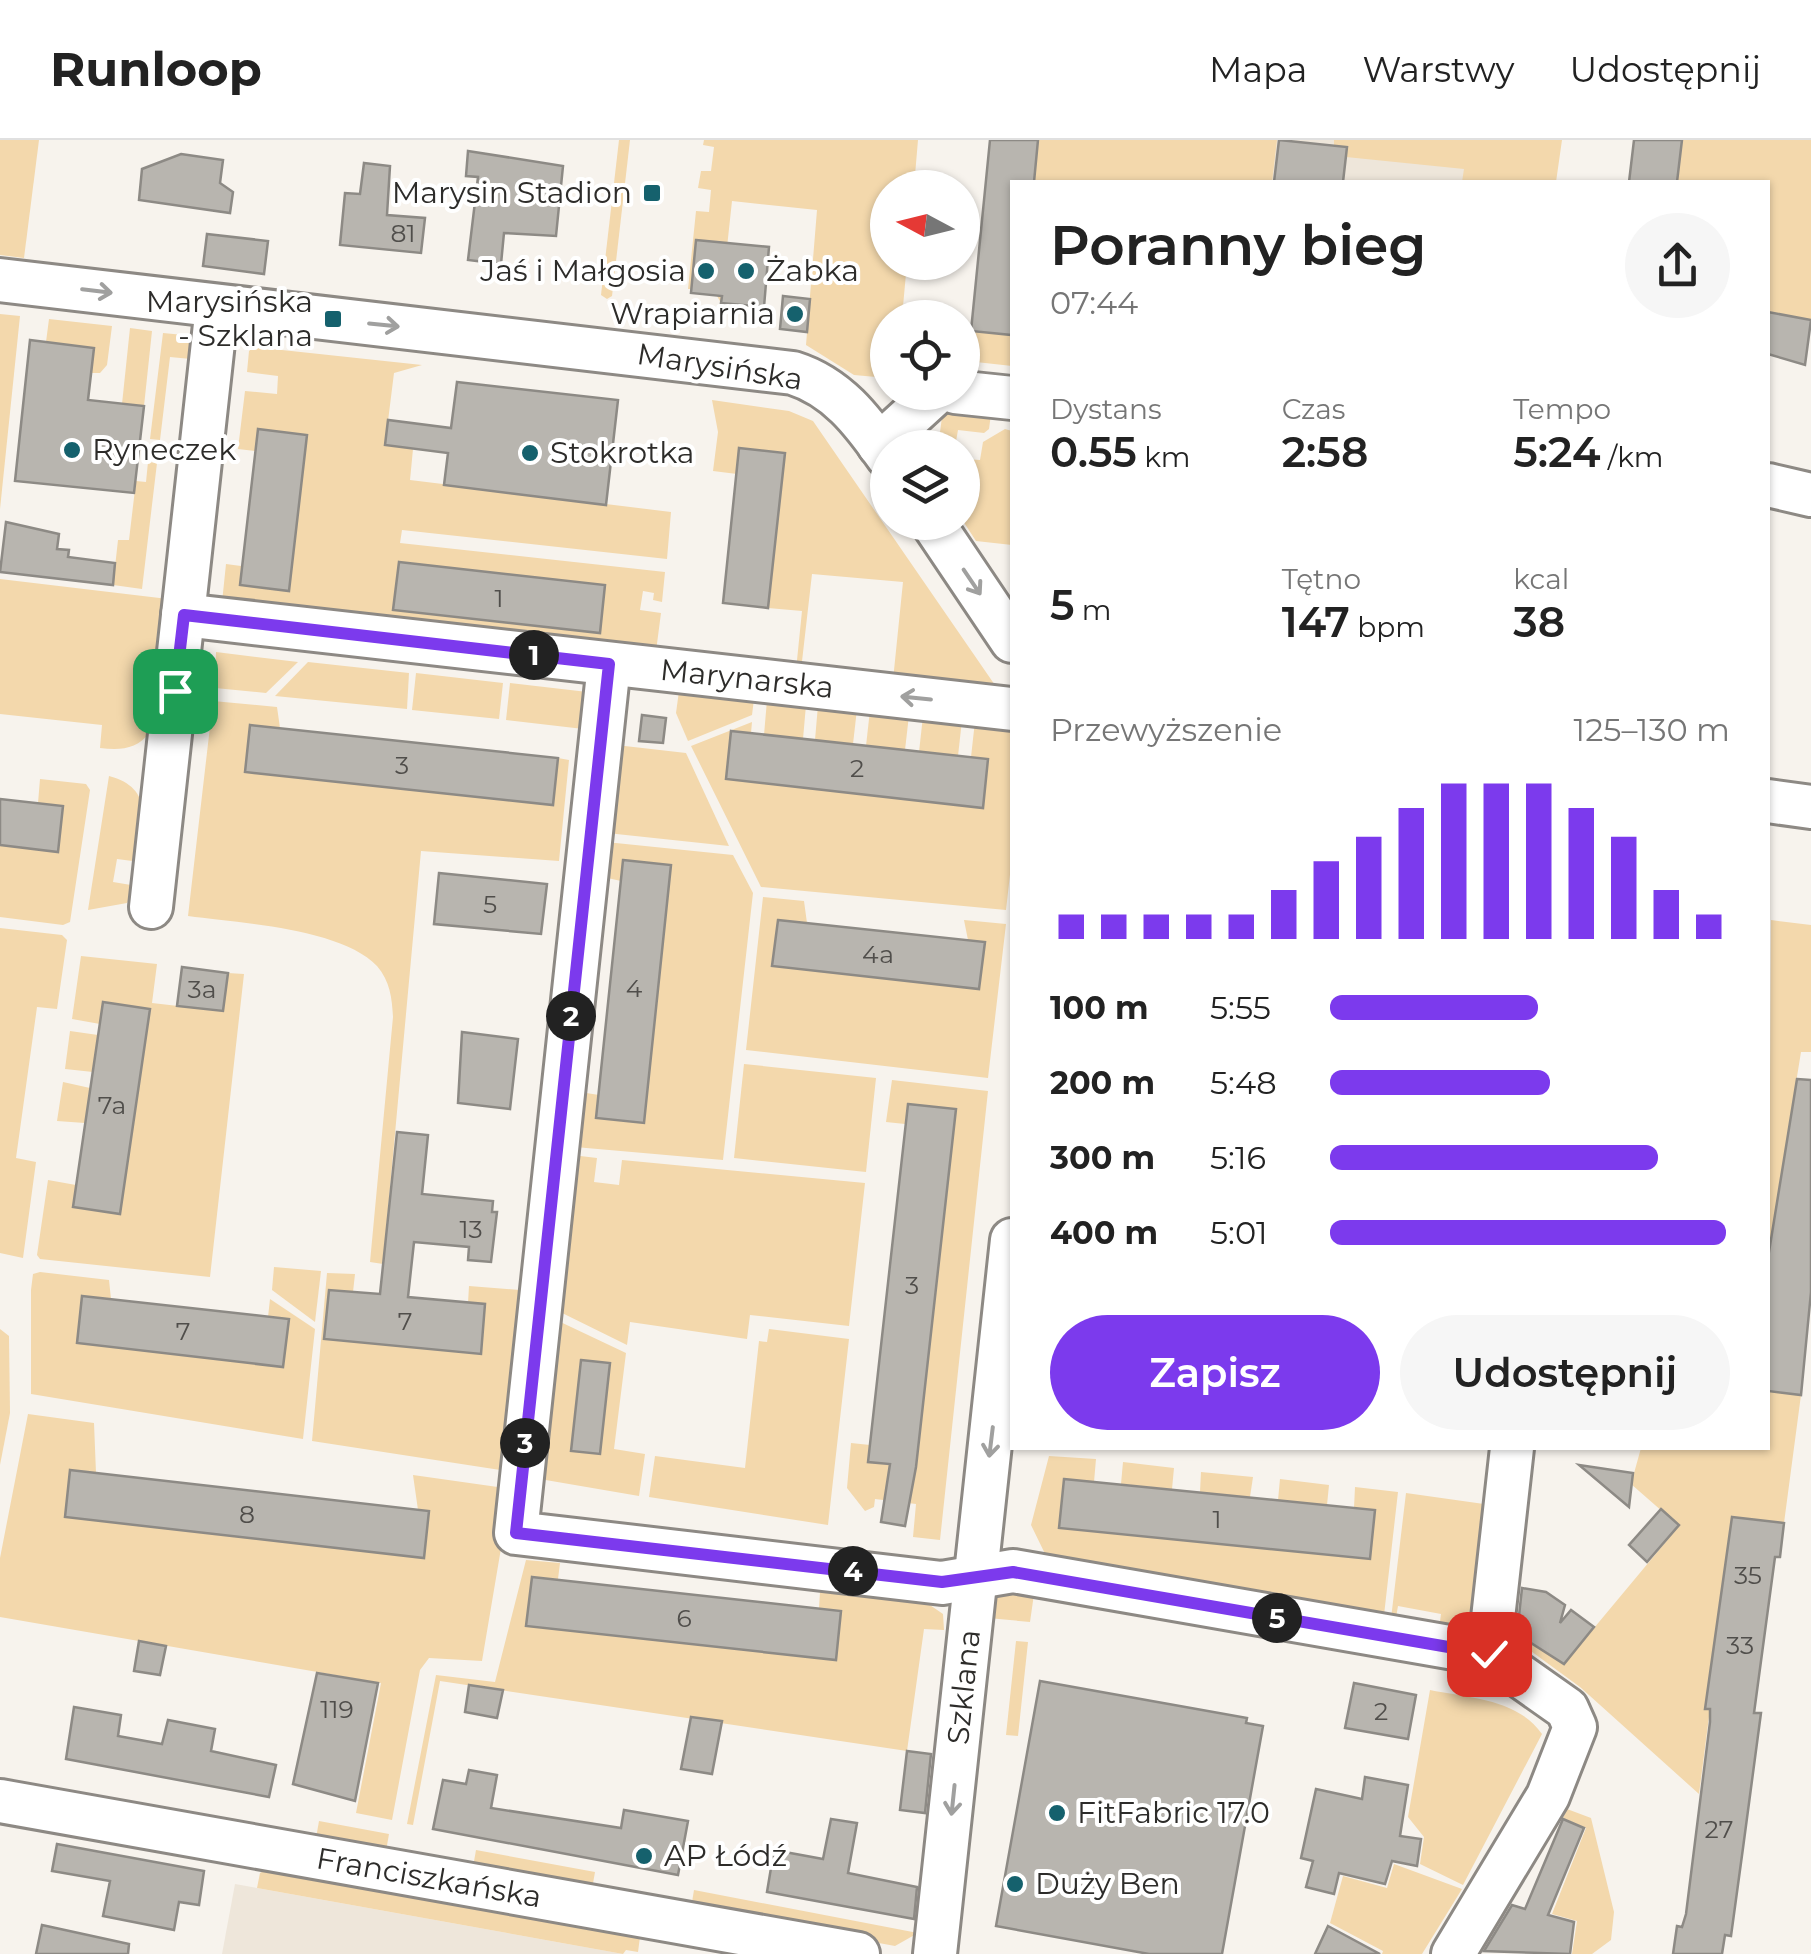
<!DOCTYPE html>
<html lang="pl">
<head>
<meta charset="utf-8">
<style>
  body { margin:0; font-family:Montserrat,sans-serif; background:#f6f6f6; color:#222; height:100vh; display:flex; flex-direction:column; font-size:38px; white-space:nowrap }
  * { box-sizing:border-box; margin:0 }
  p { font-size:32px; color:#767676 }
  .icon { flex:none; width:55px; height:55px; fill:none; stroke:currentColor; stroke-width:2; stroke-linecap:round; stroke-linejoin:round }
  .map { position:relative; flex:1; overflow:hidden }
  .details { position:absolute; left:1010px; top:40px; width:760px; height:1270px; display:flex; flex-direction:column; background:#fff; border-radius:0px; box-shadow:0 2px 8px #0004 }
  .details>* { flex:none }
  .needle { width:65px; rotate:277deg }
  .tools { position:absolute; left:870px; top:30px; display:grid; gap:20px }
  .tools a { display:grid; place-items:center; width:110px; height:110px; border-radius:50%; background:#fff; box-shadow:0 2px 8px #0004; font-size:50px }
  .pin { position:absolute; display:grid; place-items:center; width:85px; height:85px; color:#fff; margin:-42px; border-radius:20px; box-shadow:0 5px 15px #0006 }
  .km { position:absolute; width:50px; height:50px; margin:-25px; border-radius:50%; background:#222; color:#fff; font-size:28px; line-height:50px; text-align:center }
  .round { display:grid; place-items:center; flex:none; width:105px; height:105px; border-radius:52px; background:#f6f6f6 }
  .headline { display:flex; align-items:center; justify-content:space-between; height:170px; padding:0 40px }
  h1 { font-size:55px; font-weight:600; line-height:75px }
  .metrics { display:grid; grid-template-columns:repeat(3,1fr); gap:15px; height:170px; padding:10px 40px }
  .metrics div { display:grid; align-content:center }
  .metrics b { font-size:42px; font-weight:600 }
  .metrics small { font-size:28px; font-weight:400 }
  .metrics p { font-size:28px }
  .chart { height:280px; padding:20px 40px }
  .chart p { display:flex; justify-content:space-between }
  .chart svg { width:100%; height:180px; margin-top:10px; stroke:#7c3aed; stroke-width:6 }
  .action { display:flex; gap:20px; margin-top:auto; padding:20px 40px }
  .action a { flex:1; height:115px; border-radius:60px; background:#7c3aed; color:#fff; font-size:40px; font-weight:600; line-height:115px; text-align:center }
  .action a+a { background:#f6f6f6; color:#222 }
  ul { padding:0 40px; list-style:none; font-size:32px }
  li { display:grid; grid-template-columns:160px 120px 1fr; align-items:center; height:75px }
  li i { height:25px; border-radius:12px; background:#7c3aed }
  header { display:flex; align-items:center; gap:60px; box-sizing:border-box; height:140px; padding:0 50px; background:#fff; border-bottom:2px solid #e0e0e0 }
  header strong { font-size:48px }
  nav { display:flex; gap:55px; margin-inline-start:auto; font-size:35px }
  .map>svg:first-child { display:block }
</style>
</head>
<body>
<header>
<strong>Runloop</strong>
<nav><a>Mapa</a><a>Warstwy</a><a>Udostępnij</a></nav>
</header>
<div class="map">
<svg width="1811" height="1814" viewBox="0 0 1811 1814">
  <rect width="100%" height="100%" fill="#f7f3ed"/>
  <g fill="#eee6da">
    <polygon points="1131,0 1488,0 1483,42 1122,42"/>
    <polygon points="235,1744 623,1814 222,1814"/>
  </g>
  <g fill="#f3d8ac" fill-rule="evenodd">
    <polygon points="0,0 39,0 24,118 0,115"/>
    <polygon points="619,0 630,0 612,156 607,159 601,155"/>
    <polygon points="704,0 918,0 914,47 888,48 888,122 907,123 902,177 888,178 887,238 854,235 806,205 817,70 732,61 721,163 717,156 721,113 695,110 691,149 688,149 696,71 709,72 711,50 698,48 701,31 711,31 714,7 703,5"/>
    <polygon points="1038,0 1277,0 1272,42 1034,42"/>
    <polygon points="1334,0 1562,0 1556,42 1462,42 1464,29 1346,17 1347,7 1334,5"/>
    <polygon points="1682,0 1811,0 1811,180 1768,172 1768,42 1677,42"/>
    <polygon points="0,174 20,176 0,369"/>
    <polygon points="49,179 112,186 107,225 100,233 91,233 93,208 46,202"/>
    <polygon points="130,188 152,191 144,266 122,264"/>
    <polygon points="971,191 1012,195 1012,226 967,221"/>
    <polygon points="163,193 194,196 191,219 170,217 160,300 150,299"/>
    <polygon points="254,207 422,225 394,233 385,305 413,309 410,340 671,372 667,419 402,390 400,403 665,432 662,462 653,460 654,453 643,451 640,470 661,473 655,519 221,472 226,424 241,426 240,445 289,450 307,296 258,289 255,311 238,309 245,251 277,254 278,236 247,232 249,211"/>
    <polygon points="712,260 789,271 813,281 999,551 893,540 903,442 812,434 801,530 796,530 802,471 768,468 785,313 740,308 737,334 713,331 718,292"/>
    <polygon points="943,269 991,274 989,289 984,293 958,290 955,307 938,308"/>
    <polygon points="1005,289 1012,291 1012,405 976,401 963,381 963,319 980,320 983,302"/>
    <polygon points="148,322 157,323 142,449 113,445 118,400 129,400 136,341 146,342"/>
    <path d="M0 439 168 459 150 592C137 610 120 610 100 608L102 585 0 574Z"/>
    <polygon points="216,512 298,522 266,553 215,548"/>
    <polygon points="308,522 409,533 407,569 275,556"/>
    <polygon points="416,533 503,543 499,579 412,570"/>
    <polygon points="510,543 596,553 592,590 506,580"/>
    <polygon points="679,551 754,559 752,575 688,601 676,573"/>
    <polygon points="767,560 806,565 803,599 764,595"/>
    <path d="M213 561 277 567 280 588 250 586 246 632 553 665 558 618 569 620 559 721 421 711 383 1124 370 1122 393 877C392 858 390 841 377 826 341 788 239 783 188 776Z"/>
    <polygon points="818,565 857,569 853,604 815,600"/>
    <polygon points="870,570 909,575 905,610 866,606"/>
    <polygon points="923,576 962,580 958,616 919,612"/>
    <polygon points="975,581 1012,585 1012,717 1006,770 761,747 691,606 752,582 751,593 731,592 726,639 983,668 988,620 971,617"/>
    <polygon points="616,605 686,613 729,706 607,693"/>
    <path d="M109 636C155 648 143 684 140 722L117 719 113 742 137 746 127 763 88 770Z"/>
    <polygon points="40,639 86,644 90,650 70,782 63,785 0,777 0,705 58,711 63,666 38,663"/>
    <polygon points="606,702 733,715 753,753 723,1020 575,1007 580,952 599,955 644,982 671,726 623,720 621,741 603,737"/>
    <polygon points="763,757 804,761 807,783 778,780 773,826 979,849 985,803 968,800 964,780 1006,784 988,938 746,910"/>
    <polygon points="1771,780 1811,785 1811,912 1801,912 1769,1109"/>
    <polygon points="0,788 62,795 67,800 57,869 37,867 16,1018 36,1022 23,1118 0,1113"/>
    <polygon points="81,816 157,824 152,863 222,871 228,833 244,834 210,1137 40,1119 37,1115 48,1040 76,1045 73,1067 120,1073 150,870 103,862 100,884 72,879"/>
    <polygon points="70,891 98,895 93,932 65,929"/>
    <polygon points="744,924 876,938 866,1032 734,1018"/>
    <polygon points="892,940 988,951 940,1400 913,1397 916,1364 875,1359 874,1367 865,1371 847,1348 851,1303 870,1305 868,1322 916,1327 956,970 908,964 905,984 886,982"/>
    <polygon points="63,942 90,948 85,983 57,981"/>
    <polygon points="572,1015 597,1018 594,1042 619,1045 622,1020 865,1043 849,1186 750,1175 747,1199 630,1182 627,1205 554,1169"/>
    <polygon points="274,1127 321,1131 315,1182 272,1150"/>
    <polygon points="40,1132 109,1140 111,1159 82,1156 78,1203 283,1226 288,1180 268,1177 270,1159 315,1189 303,1299 31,1254 31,1150 33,1134"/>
    <polygon points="327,1133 355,1134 353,1152 329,1150 325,1199 481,1213 485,1165 468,1163 469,1146 532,1151 514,1332 312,1301"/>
    <path d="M552 1178 626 1213 614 1309 645 1314 639 1356 534 1338ZM581 1220 609 1223 599 1314 571 1310Z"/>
    <polygon points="0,1189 9,1196 10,1273 0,1325"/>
    <polygon points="769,1189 849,1199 828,1385 649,1357 655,1316 745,1328 759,1201 767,1202"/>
    <polygon points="1768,1251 1801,1255 1784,1383 1732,1378 1706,1569 1710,1569 1699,1654 1580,1547 1516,1500 1517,1494 1564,1524 1679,1386 1631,1344 1641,1308 1768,1308"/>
    <polygon points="28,1274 94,1283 96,1333 70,1331 66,1377 423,1418 429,1372 418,1370 413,1335 511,1349 482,1521 429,1518 420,1530 392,1680 356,1673 381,1543 0,1477 0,1418"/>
    <polygon points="1049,1316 1096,1319 1094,1342 1064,1339 1060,1388 1369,1419 1375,1370 1354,1368 1355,1347 1398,1352 1383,1484 1051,1426 1031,1385"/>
    <polygon points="1123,1322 1174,1328 1172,1349 1121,1344"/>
    <polygon points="1201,1332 1253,1337 1250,1357 1200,1352"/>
    <polygon points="1280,1339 1329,1345 1327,1365 1278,1360"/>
    <polygon points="1406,1353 1491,1365 1480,1491 1438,1496 1441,1474 1398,1466 1394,1489 1390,1487"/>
    <polygon points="526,1420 560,1423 558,1439 532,1437 526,1485 836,1520 841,1471 819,1468 820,1452 927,1463 943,1474 944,1490 924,1489 907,1611 440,1541 413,1685 407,1684 436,1535 495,1542"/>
    <polygon points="1035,1447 1030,1482 988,1478 991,1451"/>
    <polygon points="1016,1501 1028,1502 1018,1596 1006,1595"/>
    <path d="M1430 1550C1469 1558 1518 1559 1542 1594L1463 1745 1420 1724 1424 1697 1408 1677Z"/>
    <polygon points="1567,1669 1591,1678 1614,1772 1611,1800 1592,1814 1572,1814 1577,1781 1552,1774 1586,1688 1563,1678"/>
    <polygon points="319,1681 389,1694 386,1711 316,1698"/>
    <polygon points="476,1710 595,1732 592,1749 473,1727"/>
    <polygon points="1394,1724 1462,1749 1422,1814 1382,1814 1383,1811 1330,1783 1343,1736 1387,1748"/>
    <polygon points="265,1730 640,1797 638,1812 626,1810 623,1814 257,1748 260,1733"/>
    <polygon points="694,1750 918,1793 895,1806 691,1768"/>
  </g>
  <g fill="#b8b5af" stroke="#8d8a85" stroke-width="2.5">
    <polygon points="990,0 1038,0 1034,42 1012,42 1012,195 971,191"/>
    <polygon points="1279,0 1347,7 1343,42 1274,42"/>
    <polygon points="1634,0 1682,0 1677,42 1629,42"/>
    <polygon points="468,11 563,26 556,96 504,93 501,124 468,120 478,37 466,36"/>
    <polygon points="181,14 223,20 220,43 233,52 230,73 139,60 142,29"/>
    <polygon points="364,23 390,26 387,75 425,78 421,113 340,105 345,53 360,54"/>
    <polygon points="207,94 268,101 264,134 203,126"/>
    <polygon points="696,100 769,107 764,167 721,163 722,156 691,153"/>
    <polygon points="783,156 810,159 807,192 780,189"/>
    <polygon points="1768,172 1811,180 1805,225 1768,214"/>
    <polygon points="30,200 94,208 88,260 144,266 134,353 15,341"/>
    <polygon points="457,242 618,260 606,365 444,345 448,313 385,305 388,280 451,288"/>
    <polygon points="258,289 307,295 289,451 240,445"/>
    <polygon points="739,308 785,313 768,468 723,463"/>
    <polygon points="6,382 59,394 57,409 69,410 68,417 115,423 113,445 0,432"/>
    <polygon points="399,422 605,445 600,493 393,470"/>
    <polygon points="642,575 666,578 663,603 639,601"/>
    <polygon points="250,585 558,618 553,665 245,632"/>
    <polygon points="731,591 988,619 983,668 726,639"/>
    <polygon points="0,659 63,666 58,712 0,705"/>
    <polygon points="623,720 671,725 644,983 596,978"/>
    <polygon points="439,733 547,744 541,794 434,784"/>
    <polygon points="778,780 985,802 979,849 772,826"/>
    <polygon points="182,827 228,833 223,871 177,866"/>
    <polygon points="103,862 150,869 120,1074 73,1067"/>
    <polygon points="462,892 518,899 510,969 458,963"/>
    <polygon points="1797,939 1811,940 1811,1152 1801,1255 1768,1251 1768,1118"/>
    <polygon points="908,964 956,969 916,1327 905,1386 881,1382 890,1324 868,1322"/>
    <polygon points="397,992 428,995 422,1054 493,1061 492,1072 497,1072 491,1122 468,1120 469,1107 414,1102 408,1157 485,1164 481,1214 324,1199 329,1150 380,1154"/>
    <polygon points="82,1156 289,1179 283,1227 77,1203"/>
    <polygon points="581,1220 610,1223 600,1314 571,1311"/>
    <polygon points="1579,1325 1633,1333 1629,1367"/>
    <polygon points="70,1330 429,1371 424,1418 65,1377"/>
    <polygon points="1064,1339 1375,1370 1370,1419 1059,1388"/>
    <polygon points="1661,1369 1679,1385 1647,1422 1629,1405"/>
    <polygon points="1732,1377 1784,1383 1780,1417 1775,1417 1754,1573 1761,1573 1743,1708 1731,1796 1725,1795 1722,1814 1673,1814 1677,1786 1682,1787 1686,1774 1710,1582 1710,1569 1705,1569"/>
    <polygon points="532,1437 841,1471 836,1520 526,1486"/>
    <polygon points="1522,1448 1546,1452 1565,1465 1560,1483 1571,1470 1594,1487 1564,1524 1517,1494"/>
    <polygon points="139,1501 166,1506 160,1535 134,1531"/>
    <polygon points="317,1533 378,1543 355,1661 293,1644"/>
    <polygon points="1040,1541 1247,1578 1246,1583 1263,1586 1222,1814 1149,1814 996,1786"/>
    <polygon points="1354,1543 1416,1555 1408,1599 1345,1588"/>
    <polygon points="469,1545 503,1550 497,1578 465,1572"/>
    <polygon points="74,1567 121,1575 118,1596 162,1604 168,1580 215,1589 211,1611 276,1625 269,1657 66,1619"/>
    <polygon points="691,1577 722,1581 712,1634 681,1629"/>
    <polygon points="907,1611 931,1614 925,1673 900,1670"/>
    <polygon points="469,1630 497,1635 491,1668 621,1688 624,1670 688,1681 678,1735 433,1689 443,1640 466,1644"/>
    <polygon points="1365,1637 1408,1645 1400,1696 1421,1699 1417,1726 1392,1721 1385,1744 1339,1733 1334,1754 1306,1747 1313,1721 1301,1718 1316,1649 1362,1659"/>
    <polygon points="831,1679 857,1683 848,1733 917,1747 914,1779 767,1752 774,1710 823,1719"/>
    <polygon points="1563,1679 1584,1688 1548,1775 1574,1782 1570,1814 1484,1811 1512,1765 1525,1769"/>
    <polygon points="57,1704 204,1731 199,1765 179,1762 174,1790 103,1776 110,1741 52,1731"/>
    <polygon points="42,1785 129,1804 128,1814 36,1814"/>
    <polygon points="1328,1786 1380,1814 1315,1814"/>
  </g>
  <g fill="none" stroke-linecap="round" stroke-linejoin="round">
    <defs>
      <g id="minor">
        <path d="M0 140 793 233C837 247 862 280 888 317"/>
        <polyline points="955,252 1012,258"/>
        <polyline points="879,305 937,252"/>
        <polyline points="1768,345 1811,355"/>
        <polyline points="932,382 1012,501"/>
        <polyline points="183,475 1012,569"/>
        <polyline points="609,524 516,1393 942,1443 1013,1431 1489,1514 1567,1569 1575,1587 1548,1656 1453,1814"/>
        <polyline points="1768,661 1811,667"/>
        <polyline points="151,767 217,166"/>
        <polyline points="1489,1514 1512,1308"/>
        <polyline points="0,1661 858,1814"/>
        <polyline points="935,1814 1012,1100"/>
      </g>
    </defs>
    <use href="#minor" stroke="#8d8984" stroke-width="48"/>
    <use href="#minor" stroke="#fff" stroke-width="42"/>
  </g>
  <defs><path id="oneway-shaft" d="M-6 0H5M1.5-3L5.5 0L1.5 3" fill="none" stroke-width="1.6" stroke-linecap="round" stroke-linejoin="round" transform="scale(2.5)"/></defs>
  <g stroke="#a0a09f">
    <use href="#oneway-shaft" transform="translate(97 151) rotate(7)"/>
    <use href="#oneway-shaft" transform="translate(384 185) rotate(6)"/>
    <use href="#oneway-shaft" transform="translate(972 442) rotate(56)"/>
    <use href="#oneway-shaft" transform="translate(916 558) rotate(-174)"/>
    <use href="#oneway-shaft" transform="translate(991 1302) rotate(97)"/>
    <use href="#oneway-shaft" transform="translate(953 1660) rotate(96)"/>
  </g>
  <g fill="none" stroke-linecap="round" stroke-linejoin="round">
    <defs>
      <polyline id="route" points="175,551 184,475 609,524 516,1393 942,1442 1013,1432 1489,1514"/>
    </defs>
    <use href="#route" stroke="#fff" stroke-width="20"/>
    <use href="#route" stroke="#7c3aed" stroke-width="12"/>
  </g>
  <g fill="#15616d" stroke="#fff" stroke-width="4">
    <rect x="642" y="43" width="20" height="20" rx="5"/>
    <circle cx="706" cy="131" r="10"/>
    <circle cx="746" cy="131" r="10"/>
    <circle cx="795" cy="174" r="10"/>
    <rect x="323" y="169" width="20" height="20" rx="5"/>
    <circle cx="72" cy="310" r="10"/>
    <circle cx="530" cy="313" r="10"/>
    <circle cx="1057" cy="1673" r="10"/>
    <circle cx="644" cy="1716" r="10"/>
    <circle cx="1015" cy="1744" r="10"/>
  </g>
  <g text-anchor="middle" stroke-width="8" stroke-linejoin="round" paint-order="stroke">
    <g font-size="25" fill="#504e4b">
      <text x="403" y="102">81</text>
      <text x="499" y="467">1</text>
      <text x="402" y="634">3</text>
      <text x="857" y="637">2</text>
      <text x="490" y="773">5</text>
      <text x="878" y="823">4a</text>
      <text x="634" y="857">4</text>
      <text x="202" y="858">3a</text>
      <text x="112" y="974">7a</text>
      <text x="471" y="1098">13</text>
      <text x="912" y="1154">3</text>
      <text x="405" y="1190">7</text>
      <text x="183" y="1200">7</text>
      <text x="247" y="1383">8</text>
      <text x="1217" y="1388">1</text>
      <text x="1748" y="1444">35</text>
      <text x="684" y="1487">6</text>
      <text x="1740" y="1514">33</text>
      <text x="337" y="1578">119</text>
      <text x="1381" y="1580">2</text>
      <text x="1719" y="1698">27</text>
    </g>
    <g font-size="30" fill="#2d2c2a" stroke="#fff" text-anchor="start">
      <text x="632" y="63" text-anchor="end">Marysin Stadion</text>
      <text x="686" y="141" text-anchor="end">Jaś i Małgosia</text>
      <text x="766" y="141">Żabka</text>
      <text x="313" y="172" text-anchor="end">Marysińska<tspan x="313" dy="34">- Szklana</tspan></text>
      <text x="775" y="184" text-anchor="end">Wrapiarnia</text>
      <text x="92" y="320">Ryneczek</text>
      <text x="550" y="323">Stokrotka</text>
      <text x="1077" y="1683">FitFabric 17.0</text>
      <text x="664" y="1726">AP Łódź</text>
      <text x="1035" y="1754">Duży Ben</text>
    </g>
    <g font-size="30" fill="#2d2c2a" stroke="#fff">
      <text transform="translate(720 227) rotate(9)" y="10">Marysińska</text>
      <text transform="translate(747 539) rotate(6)" y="10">Marynarska</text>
      <text transform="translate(964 1547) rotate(-84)" y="10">Szklana</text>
      <text transform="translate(429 1738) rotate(10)" y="10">Franciszkańska</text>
    </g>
  </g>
</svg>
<div class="tools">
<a><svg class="needle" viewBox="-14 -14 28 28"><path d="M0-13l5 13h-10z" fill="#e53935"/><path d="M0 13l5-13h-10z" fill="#767676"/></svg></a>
<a><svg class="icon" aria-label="locate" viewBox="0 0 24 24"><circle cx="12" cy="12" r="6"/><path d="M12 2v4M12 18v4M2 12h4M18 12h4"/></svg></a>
<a><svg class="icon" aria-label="layers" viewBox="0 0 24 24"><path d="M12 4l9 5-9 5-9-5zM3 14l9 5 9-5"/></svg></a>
</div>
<div class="pin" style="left:175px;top:551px;background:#1e9e55"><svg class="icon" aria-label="arrive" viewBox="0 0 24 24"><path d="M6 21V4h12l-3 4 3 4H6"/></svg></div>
<div class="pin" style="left:1489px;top:1514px;background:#d93025"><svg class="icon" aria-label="check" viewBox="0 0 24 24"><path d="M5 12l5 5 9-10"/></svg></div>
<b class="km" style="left:534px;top:515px">1</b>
<b class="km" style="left:571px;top:876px">2</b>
<b class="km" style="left:525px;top:1303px">3</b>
<b class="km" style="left:853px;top:1431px">4</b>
<b class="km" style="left:1277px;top:1478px">5</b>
<section class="details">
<div class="headline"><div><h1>Poranny bieg</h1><p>07:44</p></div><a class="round"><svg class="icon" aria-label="share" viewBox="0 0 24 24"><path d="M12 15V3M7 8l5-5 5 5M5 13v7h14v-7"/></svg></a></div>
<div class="metrics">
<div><p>Dystans</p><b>0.55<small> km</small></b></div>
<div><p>Czas</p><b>2:58</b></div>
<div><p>Tempo</p><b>5:24<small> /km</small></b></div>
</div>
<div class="metrics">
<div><b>5<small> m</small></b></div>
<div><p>Tętno</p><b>147<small> bpm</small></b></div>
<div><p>kcal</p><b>38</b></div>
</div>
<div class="chart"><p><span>Przewyższenie</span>125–130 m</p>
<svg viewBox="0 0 160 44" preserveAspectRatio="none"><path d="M5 44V38M15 44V38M25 44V38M35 44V38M45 44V38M55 44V32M65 44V25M75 44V19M85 44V12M95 44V6M105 44V6M115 44V6M125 44V12M135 44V19M145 44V32M155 44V38"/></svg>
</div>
<ul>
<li><b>100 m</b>5:55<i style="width:52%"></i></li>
<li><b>200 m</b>5:48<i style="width:55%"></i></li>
<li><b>300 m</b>5:16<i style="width:82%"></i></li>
<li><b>400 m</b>5:01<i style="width:99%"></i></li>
</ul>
<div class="action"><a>Zapisz</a><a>Udostępnij</a></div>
</section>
</div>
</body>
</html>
